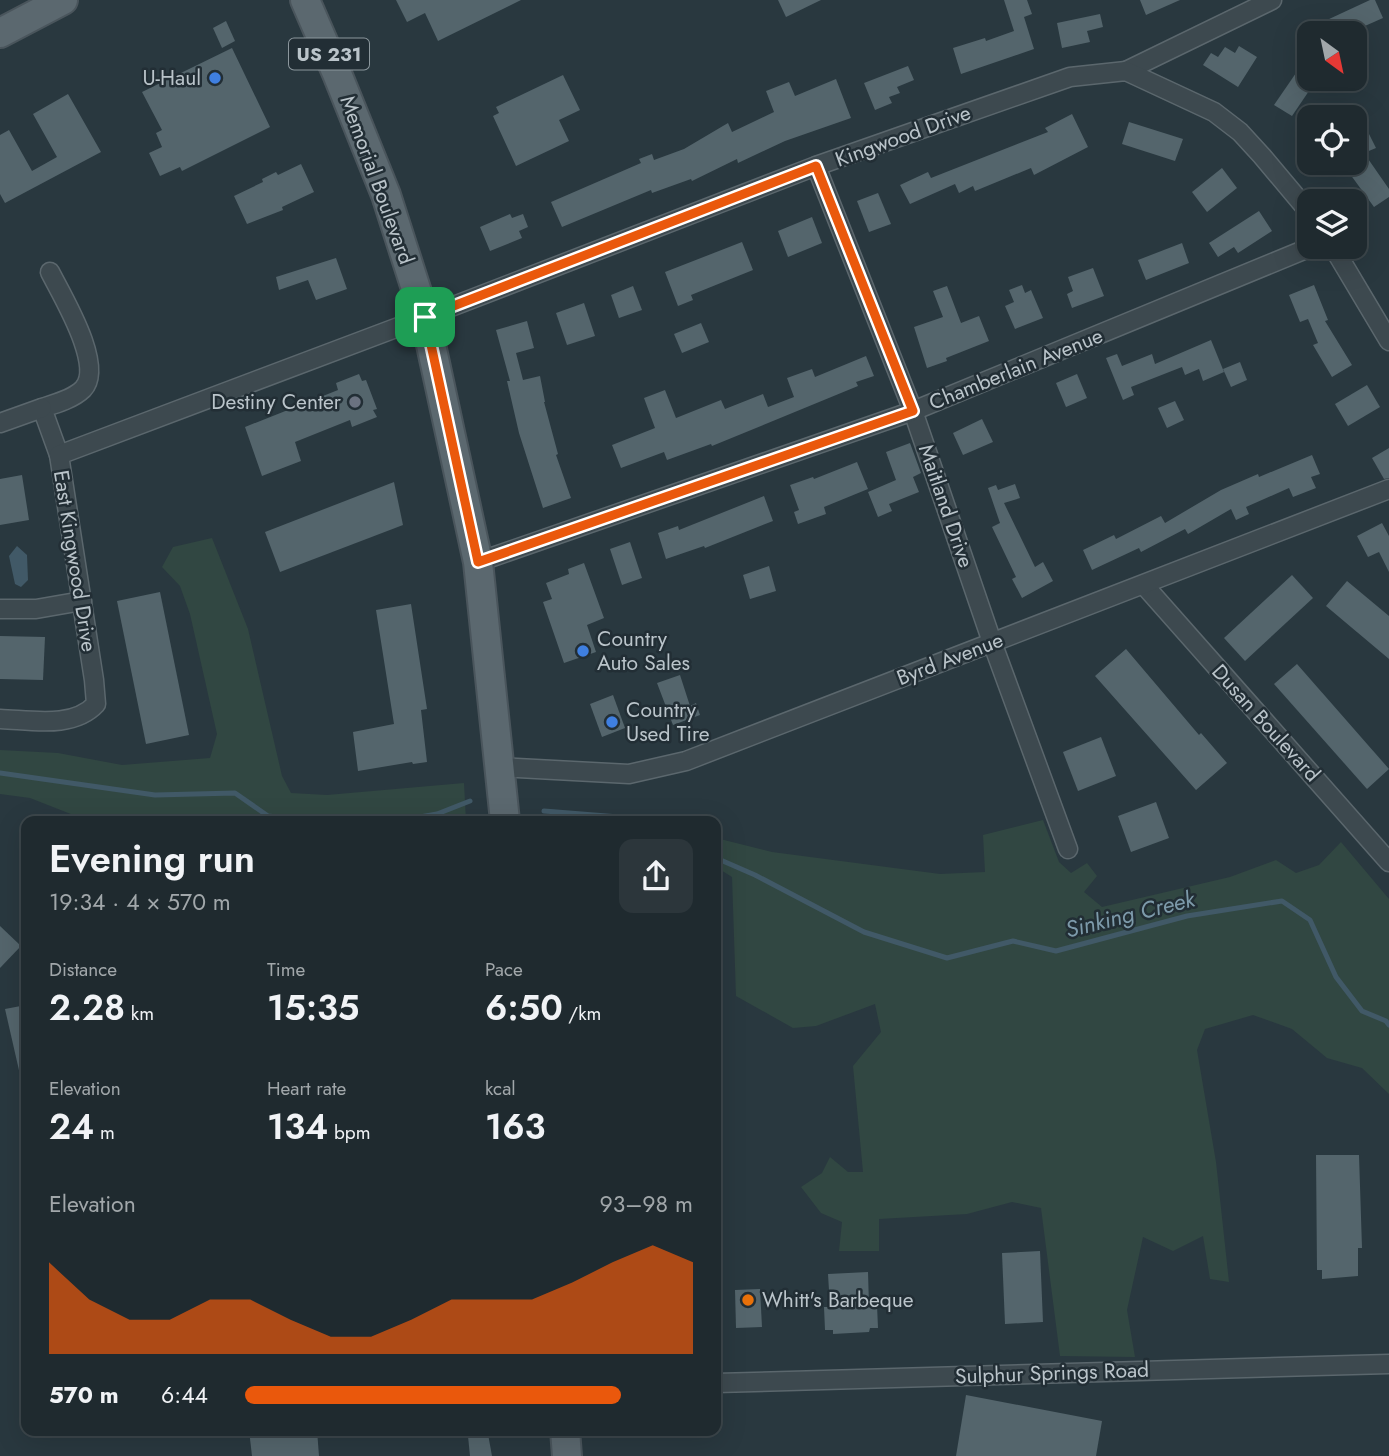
<!DOCTYPE html>
<html lang="en">
<head>
<meta charset="utf-8">
<style>
  body { margin:0; font-family:Jost,sans-serif; background:#2c363b; color:#f1f3f6; height:100vh; display:flex; flex-direction:column; font-size:26px; white-space:nowrap }
  * { box-sizing:border-box; margin:0 }
  p { font-size:23px; color:#a1a7aa }
  .icon { flex:none; width:38px; height:38px; fill:none; stroke:currentColor; stroke-width:2; stroke-linecap:round; stroke-linejoin:round }
  .map { position:relative; flex:1; overflow:hidden }
  .details { position:absolute; left:21px; top:816px; width:700px; height:620px; display:flex; flex-direction:column; background:#1f2a2f; border-radius:14px; box-shadow:0 7px 28px #0002,0 0 0 2px #3c464b }
  .details>* { flex:none }
  .needle { width:46px; rotate:147deg }
  .tools { position:absolute; left:1297px; top:21px; display:grid; gap:14px }
  .tools a { display:grid; place-items:center; width:70px; height:70px; border-radius:14px; background:#1f2a2f; box-shadow:0 7px 28px #0002,0 0 0 2px #3c464b; font-size:35px }
  .pin { position:absolute; display:grid; place-items:center; width:60px; height:60px; color:#fff; margin:-30px; border-radius:14px; box-shadow:0 4px 10px #0006 }
  .round { display:grid; place-items:center; flex:none; width:74px; height:74px; border-radius:14px; background:#2c363b }
  .headline { display:flex; align-items:center; justify-content:space-between; height:119px; padding:0 28px }
  h1 { font-size:38px; font-weight:600; line-height:52px }
  .metrics { display:grid; grid-template-columns:repeat(3,1fr); gap:10px; height:119px; padding:7px 28px }
  .metrics div { display:grid; align-content:center }
  .metrics b { font-size:35px; font-weight:600 }
  .metrics small { font-size:19px; font-weight:400 }
  .metrics p { font-size:19px }
  .chart { height:196px; padding:14px 28px }
  .chart p { display:flex; justify-content:space-between }
  .chart svg { width:100%; height:126px; margin-top:7px; fill:#ea580c; opacity:.7 }
  ul { padding:0 28px; list-style:none; font-size:23px }
  li { display:grid; grid-template-columns:112px 84px 1fr; align-items:center; height:52px }
  li i { height:18px; border-radius:9px; background:#ea580c }
  .map>svg:first-child { display:block }
</style>
</head>
<body>
<div class="map">
<svg width="1389" height="1456" viewBox="0 0 1389 1456">
  <rect width="100%" height="100%" fill="#29383f"/>
  <g fill="#314742">
    <polygon points="212,538 248,629 282,776 291,793 327,795 464,783 466,821 81,821 81,818 30,798 0,794 0,750 58,753 122,765 210,758 217,734 190,614 180,586 162,567 173,547"/>
    <polygon points="1043,820 1059,862 1071,873 1087,863 1097,876 1084,892 1102,907 1230,877 1276,860 1296,873 1319,865 1341,842 1389,899 1389,1094 1362,1068 1327,1058 1292,1029 1253,1015 1205,1029 1197,1050 1216,1162 1229,1282 1210,1279 1203,1236 1173,1251 1143,1237 1127,1310 1135,1357 1060,1356 1041,1208 1012,1202 967,1214 879,1219 879,1251 839,1251 842,1222 821,1213 801,1187 822,1173 830,1157 848,1172 863,1172 853,1066 881,1032 875,1004 816,1026 793,1028 736,996 732,877 716,867 716,838 772,852 940,874 985,872 983,835"/>
  </g>
  <polygon fill="#415967" points="17,546 27,555 28,580 21,587 15,584 9,556"/>
  <g fill="none" stroke-linecap="round" stroke-linejoin="round">
    <g stroke="#415967" stroke-width="5">
      <polyline points="0,773 155,795 235,793 268,816 314,821"/>
      <polyline points="544,811 619,817 628,821"/>
      <polyline points="397,821 437,814 470,801"/>
      <polyline points="716,858 755,875 864,932 947,958 1013,941 1056,951 1187,916 1282,901 1310,920 1336,977 1362,1011 1386,1021 1389,1025"/>
    </g>
  </g>
  <g fill="#54656c">
    <polygon points="396,0 521,0 438,41 425,13 407,22"/>
    <polygon points="778,0 821,0 786,17"/>
    <polygon points="1004,0 1027,0 1032,14 1024,17 1034,49 961,74 953,48 985,38 986,41 1014,31"/>
    <polygon points="1140,0 1180,0 1146,15"/>
    <polygon points="1370,0 1375,0 1383,18 1349,33 1299,33"/>
    <polygon points="1100,14 1103,27 1087,31 1090,42 1062,48 1057,23"/>
    <polygon points="226,21 235,41 222,48 213,28"/>
    <polygon points="1239,46 1257,57 1238,87 1203,65 1211,53 1218,57 1225,47 1235,53"/>
    <polygon points="232,48 270,127 182,171 180,167 160,176 149,153 162,147 156,133 162,130 142,92"/>
    <polygon points="908,66 914,80 897,87 900,93 889,97 892,103 875,110 864,83"/>
    <polygon points="1296,73 1313,85 1292,116 1274,105"/>
    <polygon points="563,75 580,110 559,120 569,141 516,166 493,116 499,113 496,107"/>
    <polygon points="836,79 851,118 785,141 738,163 737,159 692,181 691,179 652,193 651,190 562,227 551,202 641,163 639,159 652,154 654,160 684,149 728,123 732,132 774,112 766,91 789,82 795,96"/>
    <polygon points="68,94 101,152 5,203 0,194 0,135 9,130 32,171 57,157 33,114"/>
    <polygon points="1354,104 1376,148 1364,153 1389,189 1389,197 1374,207 1342,163 1354,163"/>
    <polygon points="1072,114 1088,147 1034,175 1031,168 975,191 973,186 959,193 955,184 910,204 900,185 928,172 931,178 1048,132 1045,128"/>
    <polygon points="1129,122 1183,139 1175,161 1122,144"/>
    <polygon points="301,164 314,192 282,207 283,210 247,224 234,196 263,182 262,179 276,172 278,175"/>
    <polygon points="1222,168 1237,188 1207,212 1192,192"/>
    <polygon points="878,193 891,224 869,232 857,201"/>
    <polygon points="1259,211 1272,231 1238,253 1234,247 1218,257 1209,243"/>
    <polygon points="510,214 512,218 523,214 528,227 519,231 522,238 490,251 480,227"/>
    <polygon points="812,217 822,243 788,257 778,231"/>
    <polygon points="742,242 753,270 691,295 693,300 678,306 665,272"/>
    <polygon points="1182,243 1189,263 1146,280 1138,260"/>
    <polygon points="336,258 347,289 316,300 308,280 279,290 276,277"/>
    <polygon points="1093,268 1104,296 1072,308 1067,294 1073,291 1068,277"/>
    <polygon points="1022,285 1025,293 1031,290 1043,318 1015,329 1005,306 1014,302 1009,290"/>
    <polygon points="1314,285 1328,320 1325,321 1352,365 1332,377 1313,345 1318,343 1308,319 1300,322 1289,295"/>
    <polygon points="633,286 642,310 619,318 611,295"/>
    <polygon points="947,286 961,323 979,316 989,341 946,358 947,361 927,368 914,327 943,317 933,291"/>
    <polygon points="584,303 595,336 567,345 556,313"/>
    <polygon points="527,321 534,348 516,353 523,380 540,376 545,402 544,402 558,454 556,455 571,498 543,508 519,433 507,381 510,381 496,330"/>
    <polygon points="701,323 709,342 682,353 674,334"/>
    <polygon points="1211,340 1224,372 1203,381 1199,369 1185,375 1182,367 1131,387 1134,395 1123,400 1106,358 1117,354 1122,366 1152,354 1155,364"/>
    <polygon points="866,356 874,376 856,382 858,386 712,446 711,444 667,460 664,452 621,468 612,445 655,428 644,398 665,390 676,418 721,400 725,409 763,394 768,407 794,397 787,378 812,369 815,377"/>
    <polygon points="1240,362 1247,380 1231,387 1223,369"/>
    <polygon points="359,374 362,381 366,380 377,409 373,410 377,417 352,427 350,420 295,442 301,461 262,476 245,427 338,390 336,383"/>
    <polygon points="1077,374 1087,398 1066,407 1056,383"/>
    <polygon points="1367,385 1380,407 1348,426 1335,404"/>
    <polygon points="1175,401 1184,420 1167,428 1158,408"/>
    <polygon points="982,419 993,442 963,455 953,433"/>
    <polygon points="910,443 921,473 913,477 919,492 889,504 892,511 878,517 868,492 896,480 886,452"/>
    <polygon points="1389,448 1389,478 1384,479 1372,458"/>
    <polygon points="1312,455 1320,474 1311,477 1316,488 1293,497 1289,488 1246,507 1249,514 1236,520 1231,509 1188,534 1185,529 1141,552 1139,548 1092,570 1083,550 1114,535 1116,539 1161,516 1165,523 1221,490 1258,474 1259,477"/>
    <polygon points="857,462 868,489 824,507 826,514 798,524 794,512 799,510 790,485 813,477 814,479"/>
    <polygon points="22,475 29,520 0,525 0,479"/>
    <polygon points="394,482 403,525 280,572 265,532"/>
    <polygon points="1015,484 1020,498 1004,503 1035,567 1043,562 1053,581 1022,598 1012,579 1016,577 992,527 1000,523 988,488 996,485 998,490"/>
    <polygon points="764,496 773,521 705,548 704,546 666,559 658,533 678,526 679,530"/>
    <polygon points="1382,523 1389,536 1389,572 1379,552 1368,557 1357,536"/>
    <polygon points="630,542 642,578 622,585 610,549"/>
    <polygon points="584,563 604,618 587,625 596,652 564,663 543,602 552,599 546,583 569,574 568,569"/>
    <polygon points="769,566 776,591 750,599 743,575"/>
    <polygon points="1292,575 1313,598 1245,661 1224,638"/>
    <polygon points="1347,581 1389,616 1389,659 1326,606"/>
    <polygon points="160,592 189,735 146,744 117,601"/>
    <polygon points="411,604 427,709 421,710 427,762 413,764 412,762 358,771 353,732 394,724 376,610"/>
    <polygon points="0,636 45,637 43,680 0,679"/>
    <polygon points="1126,649 1199,735 1201,733 1227,763 1196,790 1095,676"/>
    <polygon points="1297,664 1389,769 1367,789 1274,684"/>
    <polygon points="680,675 690,706 696,703 700,715 673,725 657,683"/>
    <polygon points="613,695 625,728 602,737 590,704"/>
    <polygon points="1101,737 1116,776 1078,791 1063,752"/>
    <polygon points="1156,802 1169,838 1131,852 1118,816"/>
    <polygon points="0,926 21,946 0,968"/>
    <polygon points="26,1005 26,1079 21,1079 5,1009"/>
    <polygon points="1316,1155 1359,1155 1362,1248 1358,1248 1358,1276 1322,1279 1322,1270 1317,1270"/>
    <polygon points="1040,1251 1043,1322 1005,1324 1002,1253"/>
    <polygon points="868,1272 869,1306 877,1305 878,1328 870,1328 869,1332 833,1334 833,1330 825,1330 824,1307 830,1307 828,1274"/>
    <polygon points="760,1289 762,1327 736,1328 735,1290"/>
    <polygon points="966,1395 1102,1421 1096,1456 956,1456"/>
    <polygon points="249,1430 317,1430 319,1456 252,1456"/>
    <polygon points="488,1434 492,1456 470,1456 468,1436"/>
  </g>
  <g fill="none" stroke-linecap="round" stroke-linejoin="round">
    <defs>
      <g id="street">
        <polyline points="1126,71 1272,0"/>
        <polyline points="816,166 913,411 992,642 1068,849"/>
        <polyline points="1333,247 1389,341"/>
        <path d="M50 272C62 296 105 366 83 389 73 399 55 404 42 408L59 455"/>
        <polyline points="0,423 42,408"/>
        <polyline points="478,562 913,411 1311,247"/>
        <polyline points="1144,585 1389,862"/>
        <polyline points="0,609 36,609 82,601"/>
        <path d="M0 719C31 720 73 729 96 704L94 680 59 455 425 317 816 166 1070 77 1126 71 1214 112 1240 132 1262 156 1309 212"/>
        <polyline points="500,767 629,774 686,761 1389,489"/>
        <polyline points="716,1383 1389,1364"/>
      </g>
      <g id="primary">
        <polyline points="305,0 338,76 386,195 425,317 478,562 505,821"/>
        <polyline points="0,33 63,0"/>
        <polyline points="565,1430 567,1456"/>
      </g>
    </defs>
    <use href="#street" stroke="#5b676d" stroke-width="21"/>
    <use href="#primary" stroke="#4a555c" stroke-width="32"/>
    <use href="#street" stroke="#3d494f" stroke-width="18"/>
    <use href="#primary" stroke="#5b686f" stroke-width="28"/>
  </g>
  <g fill="none" stroke-linecap="round" stroke-linejoin="round">
    <defs>
      <polygon id="route" points="816,166 913,411 478,562 425,317"/>
    </defs>
    <use href="#route" stroke="#fff" stroke-width="14"/>
    <use href="#route" stroke="#ea580c" stroke-width="9"/>
  </g>
  <g fill="#3f7fe0" stroke="#222e35" stroke-width="2.5">
    <circle cx="215" cy="78" r="7"/>
    <circle cx="583" cy="651" r="7"/>
    <circle cx="612" cy="722" r="7"/>
  </g>
  <circle fill="#6b7280" stroke="#222e35" stroke-width="2.5" cx="355" cy="402" r="7"/>
  <circle fill="#e8710a" stroke="#222e35" stroke-width="2.5" cx="748" cy="1300" r="7"/>
  <g text-anchor="middle" stroke-width="5" stroke-linejoin="round" paint-order="stroke">
    <rect fill="#222e35" stroke="#8c979d" stroke-width="2" x="289" y="38.5" width="80" height="31" rx="5"/>
    <g font-size="19" font-weight="bold" fill="#bac4ca">
      <text x="329" y="61">US 231</text>
    </g>
    <g font-size="21" fill="#bac4ca" stroke="#222e35" text-anchor="start">
      <text x="201" y="85" text-anchor="end">U-Haul</text>
      <text x="341" y="409" text-anchor="end">Destiny Center</text>
      <text x="597" y="646">Country<tspan x="597" dy="24">Auto Sales</tspan></text>
      <text x="626" y="717">Country<tspan x="626" dy="24">Used Tire</tspan></text>
      <text x="762" y="1307">Whitt's Barbeque</text>
    </g>
    <g font-size="21" fill="#bac4ca" stroke="#222e35">
      <text transform="translate(903 136) rotate(-20)" y="7">Kingwood Drive</text>
      <text transform="translate(377 180) rotate(70)" y="7">Memorial Boulevard</text>
      <text transform="translate(1016 369) rotate(-22)" y="7">Chamberlain Avenue</text>
      <text transform="translate(946 506) rotate(71)" y="7">Maitland Drive</text>
      <text transform="translate(75 561) rotate(81)" y="7">East Kingwood Drive</text>
      <text transform="translate(950 659) rotate(-21)" y="7">Byrd Avenue</text>
      <text transform="translate(1266 723) rotate(48)" y="7">Dusan Boulevard</text>
      <text transform="translate(1052 1373) rotate(-2)" y="7">Sulphur Springs Road</text>
    </g>
    <g font-size="23" font-style="italic" fill="#7d9aaa" stroke="#222e35">
      <text transform="translate(1130 914) rotate(-14)" y="8">Sinking Creek</text>
    </g>
  </g>
</svg>
<div class="tools">
<a><svg class="needle" viewBox="-14 -14 28 28"><path d="M0-13l5 13h-10z" fill="#e53935"/><path d="M0 13l5-13h-10z" fill="#a1a7aa"/></svg></a>
<a><svg class="icon" aria-label="locate" viewBox="0 0 24 24"><circle cx="12" cy="12" r="6"/><path d="M12 2v4M12 18v4M2 12h4M18 12h4"/></svg></a>
<a><svg class="icon" aria-label="layers" viewBox="0 0 24 24"><path d="M12 4l9 5-9 5-9-5zM3 14l9 5 9-5"/></svg></a>
</div>
<div class="pin" style="left:425px;top:317px;background:#1e9e55"><svg class="icon" aria-label="arrive" viewBox="0 0 24 24"><path d="M6 21V4h12l-3 4 3 4H6"/></svg></div>
<section class="details">
<div class="headline"><div><h1>Evening run</h1><p>19:34 · 4 × 570 m</p></div><a class="round"><svg class="icon" aria-label="share" viewBox="0 0 24 24"><path d="M12 15V3M7 8l5-5 5 5M5 13v7h14v-7"/></svg></a></div>
<div class="metrics">
<div><p>Distance</p><b>2.28<small> km</small></b></div>
<div><p>Time</p><b>15:35</b></div>
<div><p>Pace</p><b>6:50<small> /km</small></b></div>
</div>
<div class="metrics">
<div><p>Elevation</p><b>24<small> m</small></b></div>
<div><p>Heart rate</p><b>134<small> bpm</small></b></div>
<div><p>kcal</p><b>163</b></div>
</div>
<div class="chart"><p><span>Elevation</span>93–98 m</p>
<svg viewBox="0 0 160 44" preserveAspectRatio="none"><path d="M0 44V12L10 25L20 32L30 32L40 25L50 25L60 32L70 38L80 38L90 32L100 25L110 25L120 25L130 19L140 12L150 6L160 12V44z"/></svg>
</div>
<ul>
<li><b>570 m</b>6:44<i style="width:84%"></i></li>
</ul>
</section>
</div>
</body>
</html>
